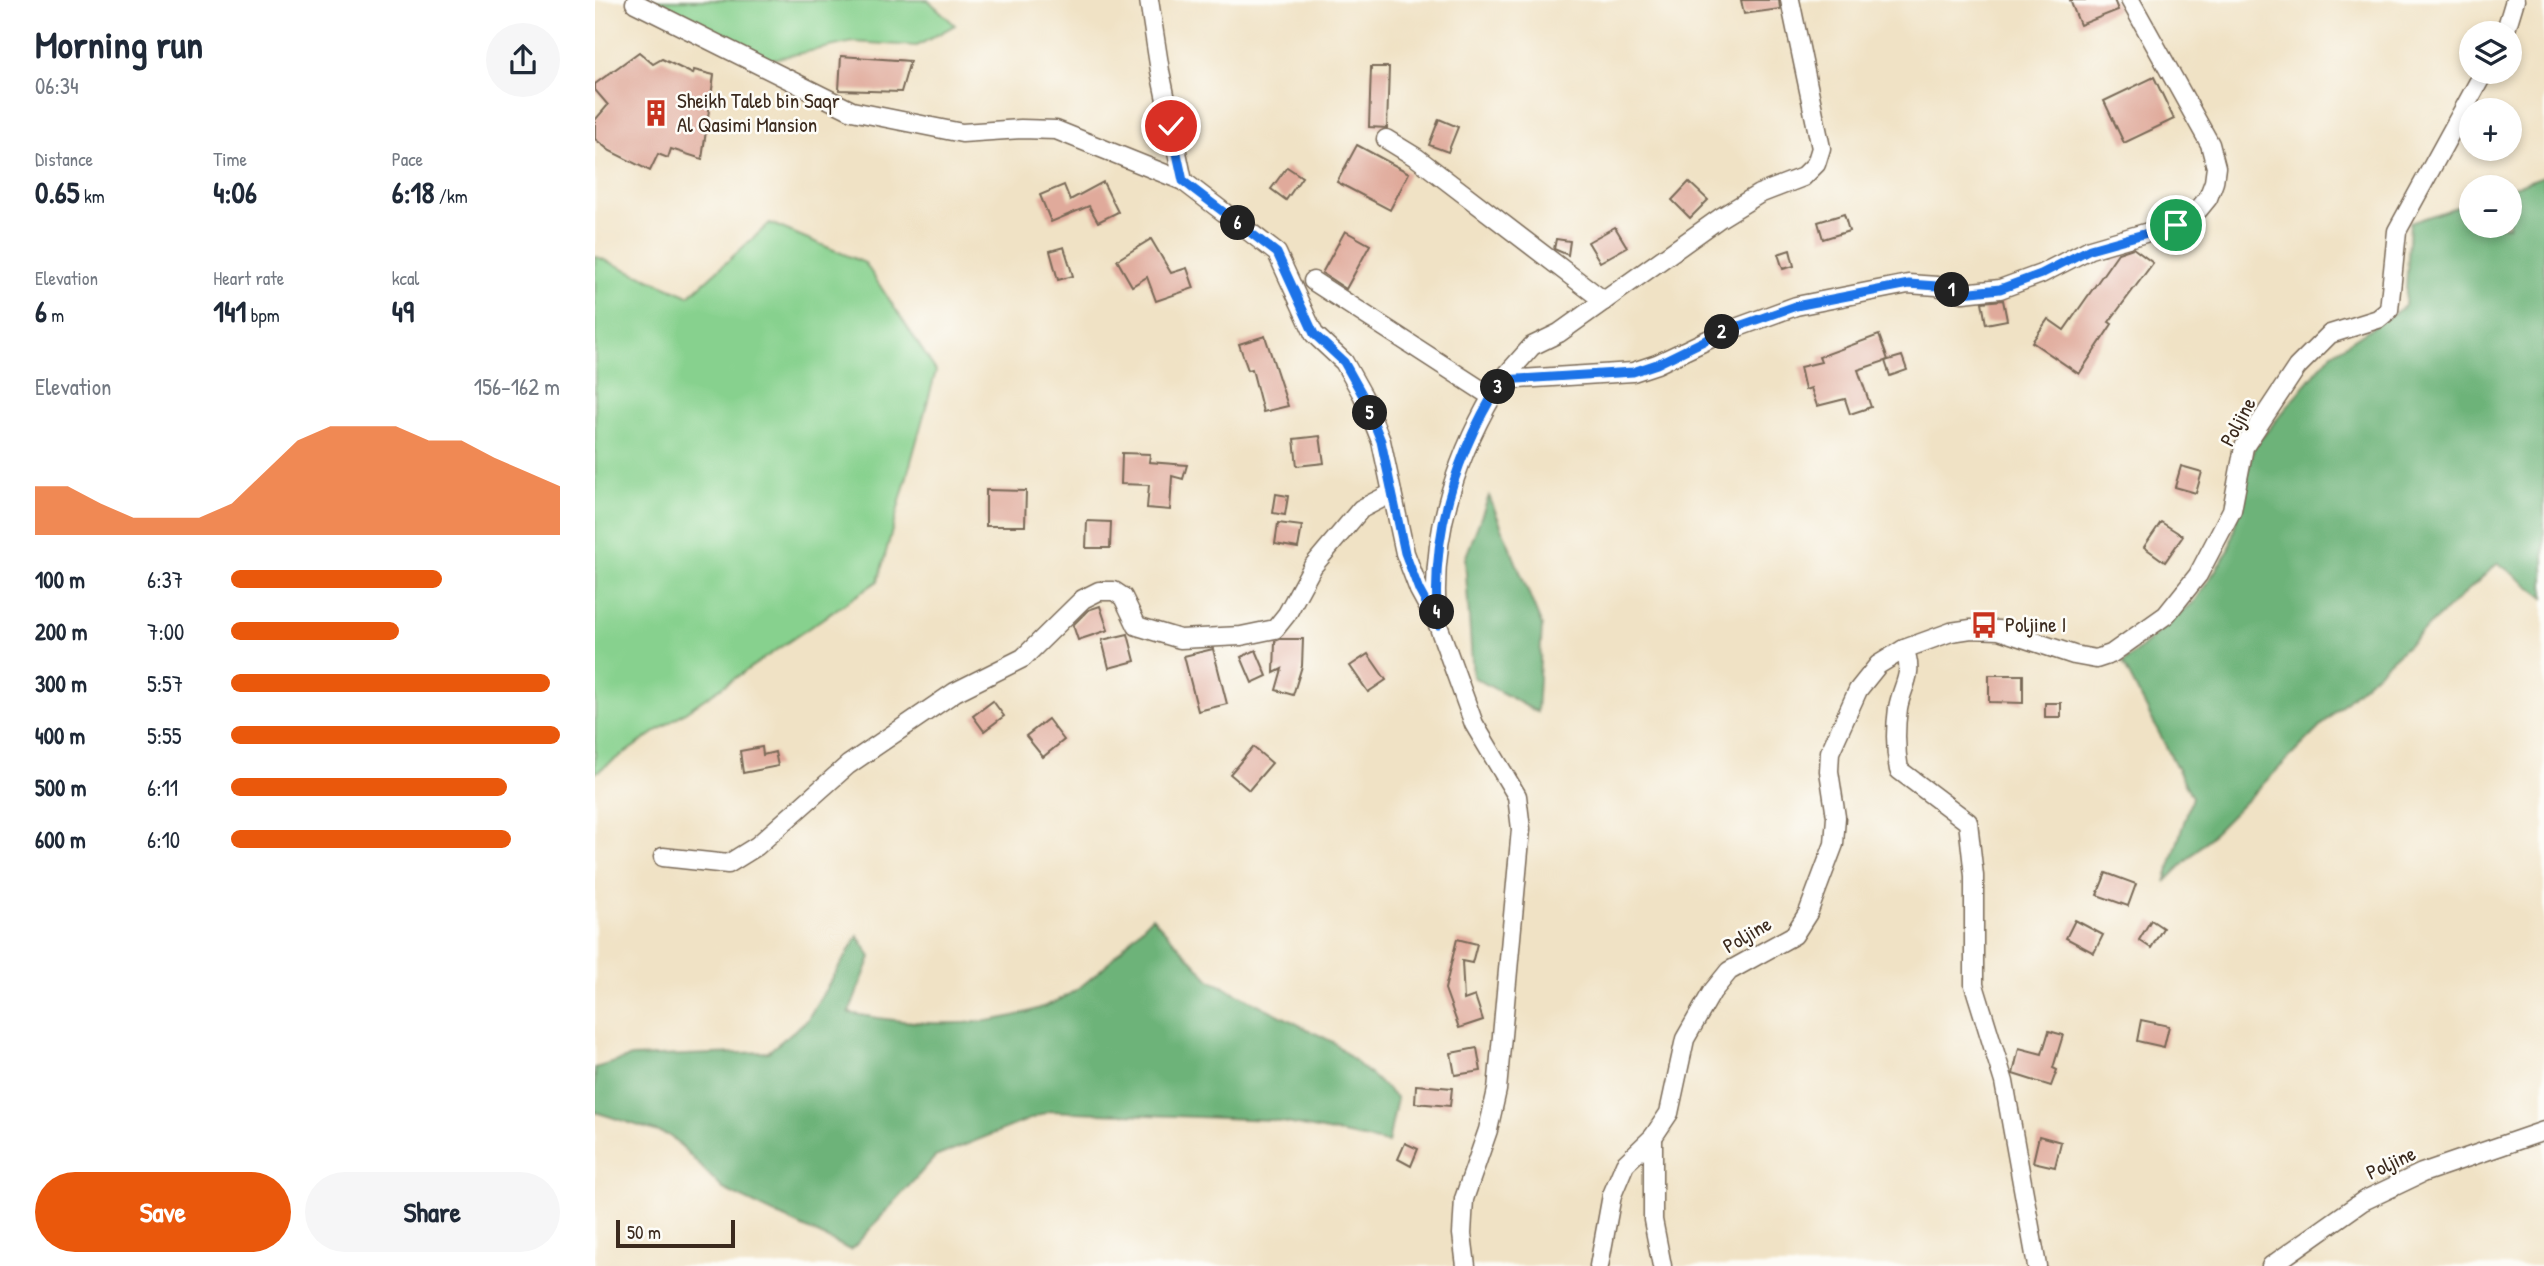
<!DOCTYPE html>
<html lang="en">
<head>
<meta charset="utf-8">
<style>
  body { margin:0; font-family:"Patrick Hand",sans-serif; background:#f6f6f7; color:#1f2937; height:100vh; display:flex; flex-direction:column; font-size:26px; white-space:nowrap }
  * { box-sizing:border-box; margin:0 }
  p { font-size:23px; color:#747a83 }
  .icon { flex:none; width:38px; height:38px; fill:none; stroke:currentColor; stroke-width:2; stroke-linecap:round; stroke-linejoin:round }
  .map { position:relative; flex:1; overflow:hidden }
  .drawer { display:flex; flex-direction:column; background:#fff; width:595px }
  .drawer>* { flex:none }
  .buttons { position:absolute; left:1864px; top:21px; display:grid; gap:14px }
  .buttons a { display:grid; place-items:center; width:63px; height:63px; border-radius:50%; background:#fff; box-shadow:0 4px 10px #0003; font-size:35px }
  .scale { position:absolute; left:21px; bottom:18px; width:119px; box-sizing:border-box; padding-left:7px; border:4px solid #3b2a1e; border-top:0; font-size:19px; line-height:24px; white-space:nowrap; color:#3b2a1e; -webkit-text-stroke:5px #fdfcf7; paint-order:stroke }
  .pin { position:absolute; display:grid; place-items:center; width:60px; height:60px; color:#fff; margin:-30px; border:4px solid #fff; border-radius:50%; box-shadow:0 2px 7px #0007 }
  .km { position:absolute; width:35px; height:35px; margin:-18px; border-radius:50%; background:#222; color:#fff; font-size:19px; line-height:35px; text-align:center }
  .round { display:grid; place-items:center; flex:none; width:74px; height:74px; border-radius:37px; background:#f6f6f7 }
  .headline { display:flex; align-items:center; justify-content:space-between; height:119px; padding:0 35px }
  h1 { font-size:38px; font-weight:700; line-height:52px }
  .stats { display:grid; grid-template-columns:repeat(3,1fr); gap:10px; height:119px; padding:7px 35px }
  .stats div { display:grid; align-content:center }
  .stats b { font-size:30px; font-weight:700 }
  .stats small { font-size:19px; font-weight:400 }
  .stats p { font-size:19px }
  .chart { height:196px; padding:14px 35px }
  .chart p { display:flex; justify-content:space-between }
  .chart svg { width:100%; height:126px; margin-top:7px; fill:#ea580c; opacity:.7 }
  .action { display:flex; gap:14px; margin-top:auto; padding:14px 35px }
  .action a { flex:1; height:80px; border-radius:42px; background:#ea580c; color:#fff; font-size:28px; font-weight:700; line-height:80px; text-align:center }
  .action a+a { background:#f6f6f7; color:#1f2937 }
  ul { padding:0 35px; list-style:none; font-size:23px }
  li { display:grid; grid-template-columns:112px 84px 1fr; align-items:center; height:52px }
  li i { height:18px; border-radius:9px; background:#ea580c }
  main { display:flex; flex:1; min-height:0 }
  .map>svg:first-child { display:block }
</style>
</head>
<body>
<main>
<section class="drawer">
<div class="headline"><div><h1>Morning run</h1><p>06:34</p></div><a class="round"><svg class="icon" aria-label="share" viewBox="0 0 24 24"><path d="M12 15V3M7 8l5-5 5 5M5 13v7h14v-7"/></svg></a></div>
<div class="stats">
<div><p>Distance</p><b>0.65<small> km</small></b></div>
<div><p>Time</p><b>4:06</b></div>
<div><p>Pace</p><b>6:18<small> /km</small></b></div>
</div>
<div class="stats">
<div><p>Elevation</p><b>6<small> m</small></b></div>
<div><p>Heart rate</p><b>141<small> bpm</small></b></div>
<div><p>kcal</p><b>49</b></div>
</div>
<div class="chart"><p><span>Elevation</span>156–162 m</p>
<svg viewBox="0 0 160 44" preserveAspectRatio="none"><path d="M0 44V27L10 27L20 33L30 38L40 38L50 38L60 33L70 22L80 11L90 6L100 6L110 6L120 11L130 11L140 17L150 22L160 27V44z"/></svg>
</div>
<ul>
<li><b>100 m</b>6:37<i style="width:64%"></i></li>
<li><b>200 m</b>7:00<i style="width:51%"></i></li>
<li><b>300 m</b>5:57<i style="width:97%"></i></li>
<li><b>400 m</b>5:55<i style="width:100%"></i></li>
<li><b>500 m</b>6:11<i style="width:84%"></i></li>
<li><b>600 m</b>6:10<i style="width:85%"></i></li>
</ul>
<div class="action"><a>Save</a><a>Share</a></div>
</section>
<div class="map">
<svg width="1949" height="1266" viewBox="0 0 1949 1266">
  <rect width="100%" height="100%" fill="#fdfcf7"/>
  <filter id="ink" filterUnits="userSpaceOnUse"><feTurbulence type="fractalNoise" baseFrequency=".0143" numOctaves="2"/><feDisplacementMap in="SourceGraphic" scale="14" xChannelSelector="R" yChannelSelector="G"/><feConvolveMatrix kernelMatrix="1 2 1 2 8 2 1 2 1" color-interpolation-filters="sRGB"/></filter>
  <filter id="wash" filterUnits="userSpaceOnUse"><feTurbulence type="fractalNoise" baseFrequency=".00686" numOctaves="4" result="noise"/><feDisplacementMap in="SourceGraphic" scale="28" xChannelSelector="R" yChannelSelector="G"/><feGaussianBlur stdDeviation="1.57" result="paint"/><feColorMatrix in="noise" values="0 0 0 0 0 0 0 0 0 0 0 0 0 0 0 0 0 1.4 0 .05"/><feComposite in="paint" operator="in"/></filter>
  <g filter="url(#wash)">
    <rect width="100%" height="100%" fill="#f0e2c5"/>
    <g fill="#87d18e" stroke="#617e56" stroke-width="2">
      <polygon points="61,0 333,0 360,25 322,46 258,42 169,61"/>
      <polygon points="175,223 270,263 341,371 283,581 0,773 0,256 94,296"/>
    </g>
    <g fill="#6db379" stroke="#546e4c" stroke-width="2">
      <polygon points="1949,176 1949,597 1903,563 1750,702 1570,882 1597,797 1528,663 1600,601 1634,550 1659,447 1736,354 1810,306 1815,223 1876,202 1876,226 1914,226 1915,188"/>
      <polygon points="894,496 947,626 942,712 878,677 870,559"/>
      <path d="M557 917 615 980 738 1042 802 1098 793 1143 677 1120 455 1111 340 1157 256 1250 128 1189 76 1136 0 1112V1068L36 1057 173 1052 212 1020 263 936 276 957 254 1013C322 1026 396 1031 460 1002 499 984 528 946 557 917Z"/>
    </g>
    <g id="blocks">
      <g fill="#e0aa9b">
        <polygon points="1146,0 1184,0 1185,9 1149,14"/>
        <polygon points="1475,0 1519,0 1523,10 1485,25"/>
        <polygon points="44,52 58,64 67,59 98,74 99,70 119,75 107,159 76,149 73,158 63,154 55,171 15,151 0,139 0,120 13,105 0,90 0,84"/>
        <polygon points="246,56 315,61 306,92 244,90"/>
        <polygon points="776,67 794,67 792,128 774,127"/>
        <polygon points="1559,77 1579,119 1529,143 1509,101"/>
        <polygon points="844,119 863,127 853,152 834,145"/>
        <polygon points="762,145 814,173 795,210 742,182"/>
        <polygon points="692,167 707,177 691,200 676,189"/>
        <polygon points="508,182 523,212 503,222 494,206 456,222 445,195 469,185 475,200"/>
        <polygon points="1094,182 1113,200 1095,218 1077,200"/>
        <polygon points="1249,214 1254,231 1228,239 1223,222"/>
        <polygon points="1020,227 1032,247 1005,262 993,242"/>
        <polygon points="750,231 775,245 751,289 727,273"/>
        <polygon points="556,239 576,273 592,268 599,288 561,301 552,277 537,286 522,260"/>
        <polygon points="961,239 975,241 973,255 959,249"/>
        <polygon points="469,247 478,276 463,280 455,251"/>
        <polygon points="1538,248 1558,263 1514,322 1517,324 1484,374 1437,342 1453,319 1469,330 1523,253"/>
        <polygon points="1195,250 1199,266 1188,269 1183,254"/>
        <polygon points="1408,300 1412,320 1391,324 1387,302"/>
        <polygon points="1284,335 1293,360 1263,370 1276,407 1255,414 1250,399 1222,406 1216,388 1210,390 1205,367 1226,362 1224,357"/>
        <polygon points="670,336 693,406 668,412 657,369 653,370 644,344"/>
        <polygon points="1307,356 1312,370 1295,376 1290,361"/>
        <polygon points="725,436 729,463 702,466 699,439"/>
        <polygon points="527,453 555,454 554,462 592,465 588,479 577,476 575,510 552,508 554,485 526,484"/>
        <polygon points="1586,466 1607,472 1601,493 1580,487"/>
        <polygon points="391,490 431,491 430,526 391,526"/>
        <polygon points="681,494 693,496 690,515 678,513"/>
        <polygon points="492,521 516,522 515,548 491,548"/>
        <polygon points="1566,522 1588,536 1570,562 1549,547"/>
        <polygon points="683,523 707,526 703,548 680,544"/>
        <polygon points="505,606 513,630 483,640 478,625 493,610"/>
        <polygon points="533,634 540,661 514,668 507,640"/>
        <polygon points="685,639 708,639 707,666 698,695 681,690 687,669 679,673 680,641"/>
        <polygon points="618,649 632,704 603,711 589,656"/>
        <polygon points="661,650 672,676 657,683 646,657"/>
        <polygon points="773,654 791,680 773,692 755,666"/>
        <polygon points="1394,675 1428,675 1428,703 1394,702"/>
        <polygon points="398,701 409,716 389,731 378,716"/>
        <rect x="1450" y="703" width="16" height="14"/>
        <polygon points="453,719 469,740 448,757 431,736"/>
        <polygon points="167,747 168,755 180,752 183,766 148,773 145,751"/>
        <polygon points="658,747 677,763 654,790 635,774"/>
        <polygon points="1511,873 1541,884 1533,906 1502,895"/>
        <polygon points="1480,920 1508,935 1499,953 1471,938"/>
        <polygon points="1556,920 1568,928 1556,948 1544,940"/>
        <polygon points="862,939 882,944 877,963 867,961 869,1000 880,996 888,1020 864,1028 850,989"/>
        <polygon points="1546,1020 1574,1026 1569,1047 1542,1041"/>
        <polygon points="1454,1031 1468,1035 1458,1068 1462,1070 1456,1086 1418,1074 1424,1048 1447,1054"/>
        <polygon points="882,1048 886,1071 860,1075 856,1053"/>
        <polygon points="821,1085 857,1088 855,1106 820,1103"/>
        <polygon points="1444,1136 1466,1142 1460,1167 1438,1162"/>
        <polygon points="810,1143 823,1149 816,1166 803,1159"/>
      </g>
    </g>
  </g>
  <g filter="url(#ink)">
    <use href="#blocks" fill-opacity="0" stroke="#7a6a58" stroke-width="2"/>
    <g fill="none" stroke-linecap="round" stroke-linejoin="round">
      <defs>
        <g id="minor">
          <polyline points="554,0 565,71 588,181 682,253 719,334 749,362 768,396 786,441 810,553 824,590 843,625 879,724 922,796 926,829 902,1090 893,1130 869,1199 867,1234 871,1266"/>
          <polyline points="40,3 257,111 367,133 426,129 461,130 588,181"/>
          <polyline points="1910,33 1920,0"/>
          <polyline points="791,139 822,158 1009,301"/>
          <polyline points="718,281 897,397"/>
          <polyline points="907,380 937,346 964,333 1125,218 1164,194 1208,177 1221,164 1226,148 1195,0"/>
          <path d="M842 616C835 532 863 450 907 380L1038 372 1062 364 1127 333 1201 306 1313 284 1342 286 1368 293 1405 289 1446 274 1495 249 1581 224 1604 209 1613 198 1619 182 1621 167 1615 144 1535 0"/>
          <path d="M1309 649C1320 674 1307 685 1303 708 1300 730 1300 748 1304 770L1373 822 1379 876V985L1409 1082 1442 1266"/>
          <polyline points="68,857 133,864 162,846 253,765 360,692 428,658 488,599 504,591 519,591 528,597 542,626 585,639 646,636 680,629 692,614 718,566 766,509 797,493"/>
          <polyline points="1058,1137 1058,1220 1067,1266"/>
          <polyline points="1004,1266 1017,1195 1030,1164 1058,1137 1074,1113 1090,1039 1117,992 1134,971 1199,935 1213,913 1239,844 1241,817 1234,771 1235,752 1263,690 1283,665 1309,649 1356,632 1376,629 1404,630 1479,655 1501,659 1516,654 1571,615 1603,575 1637,510 1649,447 1702,367 1735,334 1783,319 1794,310 1802,231 1889,72"/>
          <polyline points="1676,1266 1768,1201 1827,1173 1949,1131"/>
        </g>
      </defs>
      <use href="#minor" stroke="#7a6a58" stroke-width="21"/>
      <use href="#minor" stroke="#fff" stroke-width="18"/>
    </g>
  </g>
  <g fill="none" stroke-linecap="round" stroke-linejoin="round" filter="url(#ink)">
    <defs>
      <path id="route" d="M576 126 588 181 682 253 719 334 749 362 768 396 786 441 810 553 824 590 843 625C835 537 860 454 907 380L1038 372 1062 364 1127 332 1201 306 1314 284 1342 286 1368 293 1405 289 1446 274 1495 249 1581 225"/>
    </defs>
    <use href="#route" stroke="#fff" stroke-width="14"/>
    <use href="#route" stroke="#1a73e8" stroke-width="9"/>
  </g>
  <defs>
    <symbol id="building-bare" viewBox="-9 -9 18 18"><path d="M-4-6H4V6H1V3H-1V6H-4ZM-2.5-4.3h1.7v1.8h-1.7ZM.8-4.3h1.7v1.8H.8ZM-2.5-1h1.7V.8h-1.7ZM.8-1h1.7V.8H.8Z" fill="#c8321e" stroke="#fdfcf7" stroke-width="2.5" paint-order="stroke"/></symbol>
    <symbol id="bus-bare" viewBox="-9 -9 18 18"><path d="M-5-6H5V4H4V6H2V4H-2V6H-4V4H-5ZM-3.5-4V0h7V-4ZM-3.5 1.2v1.5H-2V1.2ZM2 1.2v1.5H3.5V1.2Z" fill="#c8321e" stroke="#fdfcf7" stroke-width="2.5" paint-order="stroke"/></symbol>
  </defs>
  <g fill-rule="evenodd">
    <use href="#building-bare" x="42" y="94" width="38" height="38"/>
    <use href="#bus-bare" x="1370" y="606" width="38" height="38"/>
  </g>
  <g text-anchor="middle" stroke-width="5" stroke-linejoin="round" paint-order="stroke">
    <g font-size="21" fill="#3b2a1e" stroke="#fdfcf7" text-anchor="start">
      <text x="82" y="108">Sheikh Taleb bin Saqr<tspan x="82" dy="24">Al Qasimi Mansion</tspan></text>
      <text x="1410" y="632">Poljine I</text>
    </g>
    <g font-size="21" fill="#3b2a1e" stroke="#fdfcf7">
      <text transform="translate(1643 422) rotate(-62)" y="7">Poljine</text>
      <text transform="translate(1152 935) rotate(-30)" y="7">Poljine</text>
      <text transform="translate(1796 1163) rotate(-25)" y="7">Poljine</text>
    </g>
  </g>
</svg>
<div class="buttons">
<a><svg class="icon" aria-label="layers" viewBox="0 0 24 24"><path d="M12 4l9 5-9 5-9-5zM3 14l9 5 9-5"/></svg></a>
<a>+</a>
<a>−</a>
</div>
<div class="scale">50 m</div>
<div class="pin" style="left:1581px;top:225px;background:#1e9e55"><svg class="icon" aria-label="arrive" viewBox="0 0 24 24"><path d="M6 21V4h12l-3 4 3 4H6"/></svg></div>
<div class="pin" style="left:576px;top:126px;background:#d93025"><svg class="icon" aria-label="check" viewBox="0 0 24 24"><path d="M5 12l5 5 9-10"/></svg></div>
<b class="km" style="left:1357px;top:290px">1</b>
<b class="km" style="left:1127px;top:332px">2</b>
<b class="km" style="left:903px;top:387px">3</b>
<b class="km" style="left:842px;top:612px">4</b>
<b class="km" style="left:775px;top:413px">5</b>
<b class="km" style="left:643px;top:223px">6</b>
</div>
</main>
</body>
</html>
